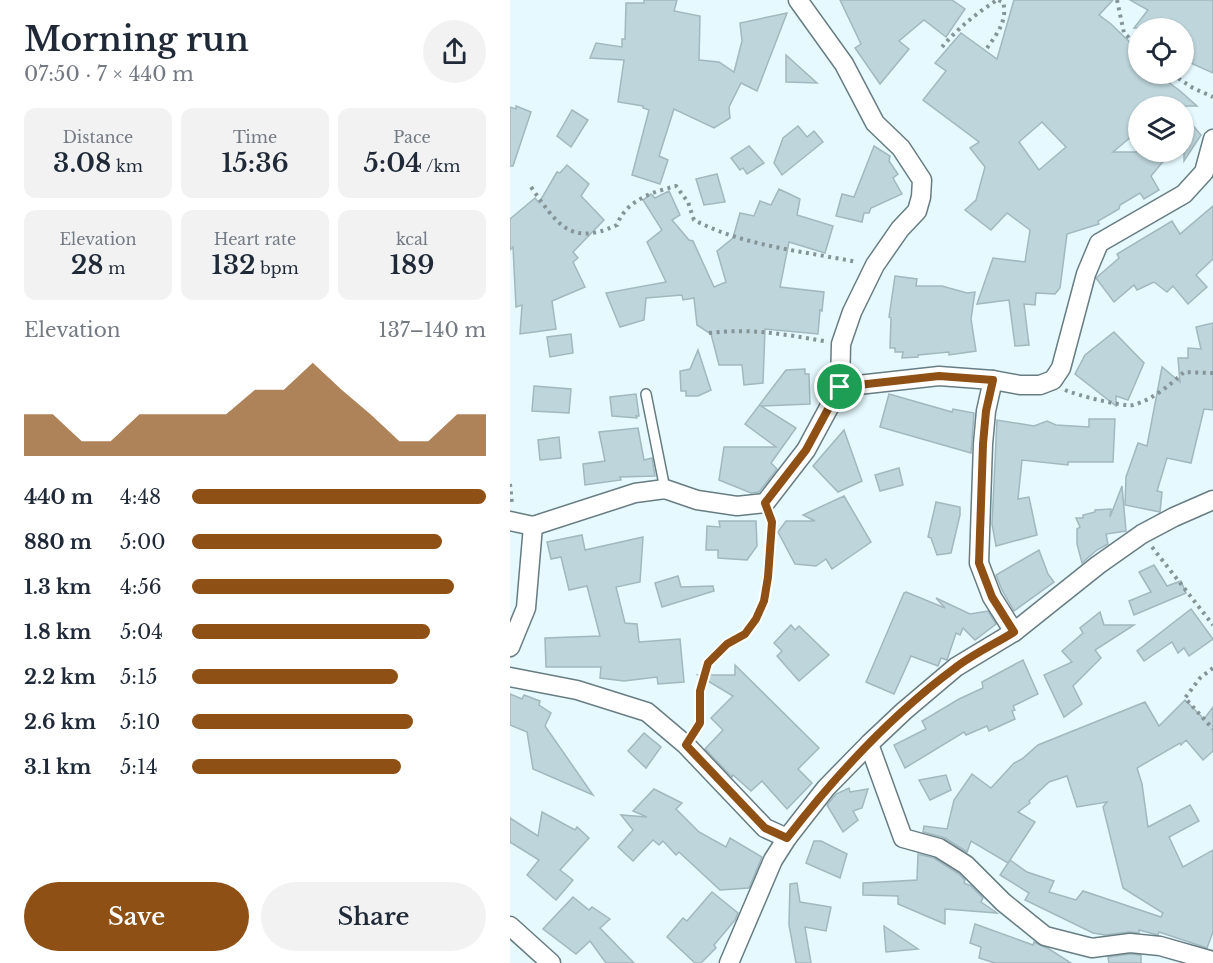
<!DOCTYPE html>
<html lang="en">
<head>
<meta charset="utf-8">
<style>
  body { margin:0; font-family:"Libre Baskerville",serif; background:#f2f2f3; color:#1f2937; height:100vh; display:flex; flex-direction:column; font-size:22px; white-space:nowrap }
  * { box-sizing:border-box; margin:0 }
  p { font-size:20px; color:#747a83 }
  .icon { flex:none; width:33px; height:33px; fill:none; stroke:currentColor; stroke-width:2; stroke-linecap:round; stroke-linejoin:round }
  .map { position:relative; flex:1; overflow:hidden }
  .sheet { display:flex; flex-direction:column; background:#fff; width:510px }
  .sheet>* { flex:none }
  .controls { position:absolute; left:618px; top:18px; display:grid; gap:12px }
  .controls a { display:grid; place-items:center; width:66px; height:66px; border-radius:50%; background:#fff; box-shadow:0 2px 4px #0004; font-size:30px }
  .pin { position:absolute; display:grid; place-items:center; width:51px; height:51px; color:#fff; margin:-26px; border:3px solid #fff; border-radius:50%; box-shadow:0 2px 6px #0007 }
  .round { display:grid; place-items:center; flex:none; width:63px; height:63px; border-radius:32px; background:#f2f2f3 }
  .headline { display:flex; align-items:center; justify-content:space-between; height:102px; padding:0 24px }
  h1 { font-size:33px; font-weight:600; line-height:45px }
  .stats { display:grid; grid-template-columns:repeat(3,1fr); gap:9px; height:102px; padding:6px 24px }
  .stats div { display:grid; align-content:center; border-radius:12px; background:#f2f2f3; text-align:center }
  .stats b { font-size:26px; font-weight:600 }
  .stats small { font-size:16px; font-weight:400 }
  .stats p { font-size:16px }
  .chart { height:168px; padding:12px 24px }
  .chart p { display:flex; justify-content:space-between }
  .chart svg { width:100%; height:108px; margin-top:6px; fill:#8e5014; opacity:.7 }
  .action { display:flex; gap:12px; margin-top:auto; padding:12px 24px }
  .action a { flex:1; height:69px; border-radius:36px; background:#8e5014; color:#fff; font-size:24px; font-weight:600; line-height:69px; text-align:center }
  .action a+a { background:#f2f2f3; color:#1f2937 }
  ul { padding:0 24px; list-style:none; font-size:20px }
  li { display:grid; grid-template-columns:96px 72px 1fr; align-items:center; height:45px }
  li i { height:15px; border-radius:8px; background:#8e5014 }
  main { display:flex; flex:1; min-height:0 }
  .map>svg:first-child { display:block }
</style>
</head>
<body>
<main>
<section class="sheet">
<div class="headline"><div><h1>Morning run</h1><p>07:50 · 7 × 440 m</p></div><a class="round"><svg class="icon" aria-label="share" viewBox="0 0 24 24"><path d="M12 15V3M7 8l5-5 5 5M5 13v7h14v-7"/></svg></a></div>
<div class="stats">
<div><p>Distance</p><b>3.08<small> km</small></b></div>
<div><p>Time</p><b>15:36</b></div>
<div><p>Pace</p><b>5:04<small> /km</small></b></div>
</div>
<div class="stats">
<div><p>Elevation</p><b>28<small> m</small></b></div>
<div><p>Heart rate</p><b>132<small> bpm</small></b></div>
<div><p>kcal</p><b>189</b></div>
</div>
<div class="chart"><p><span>Elevation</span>137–140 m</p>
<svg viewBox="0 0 160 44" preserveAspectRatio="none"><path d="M0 44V27L10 27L20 38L30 38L40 27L50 27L60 27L70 27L80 17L90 17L100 6L110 17L120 27L130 38L140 38L150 27L160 27V44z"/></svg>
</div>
<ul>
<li><b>440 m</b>4:48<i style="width:100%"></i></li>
<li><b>880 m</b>5:00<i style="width:85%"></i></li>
<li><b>1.3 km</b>4:56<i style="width:89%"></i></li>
<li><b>1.8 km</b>5:04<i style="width:81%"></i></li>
<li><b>2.2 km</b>5:15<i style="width:70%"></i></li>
<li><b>2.6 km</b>5:10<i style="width:75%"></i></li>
<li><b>3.1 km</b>5:14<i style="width:71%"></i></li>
</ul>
<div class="action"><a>Save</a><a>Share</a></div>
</section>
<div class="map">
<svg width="703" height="963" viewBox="0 0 703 963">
  <rect width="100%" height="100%" fill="#e5f9fe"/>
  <g fill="#bdd5db" stroke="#a1b8be" stroke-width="1.5" fill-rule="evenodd">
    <polygon points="134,0 167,0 164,11 190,16 189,60 209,62 224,72 232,41 230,23 277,13 247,91 231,83 219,107 220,118 204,128 164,109 149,156 158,160 150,184 122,175 139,110 133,108 133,106 108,102 114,60 80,58 86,43 112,47 112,39 115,39 116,3 134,3"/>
    <polygon points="330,0 442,0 455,9 436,37 414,20 389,41 399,49 370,84 345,48 351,44"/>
    <path d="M504 0H603L589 15 601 24 628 50V74H647L669 90 687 106H628V131L603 152H661L641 176 649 190 634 199 630 193 610 205 609 209 588 221 589 224 557 234 550 288 545 294 526 293 525 305 514 304 519 345 505 346 499 300 467 304 483 258 515 262 520 230 497 213 481 230 455 210 466 200 475 167 460 148 469 142 413 100 436 71 425 63 451 33 487 59ZM532 122 556 147 529 170 509 142Z"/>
    <polygon points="620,0 703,0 703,73 674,60 674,28 624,28 638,10"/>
    <polygon points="276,55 307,83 276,82"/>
    <polygon points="6,106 21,112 3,166 0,166 0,107 6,109"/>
    <polygon points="62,110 78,120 61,147 47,136"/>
    <polygon points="674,115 691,135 674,161"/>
    <polygon points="288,126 297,137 304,131 313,142 272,175 264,163 273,138"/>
    <polygon points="239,146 254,163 237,174 233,168 230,170 221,158"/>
    <polygon points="364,146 380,156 379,161 388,174 383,178 392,194 361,208 359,213 354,213 352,222 326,216 332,194 344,197"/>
    <polygon points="57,165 79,184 71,196 94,220 63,252 68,258 63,262 75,287 42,301 46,329 10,334 12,305 6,307 3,247 0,250 0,219 25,198 29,203 47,172 50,173"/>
    <polygon points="207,174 215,202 194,205 186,179"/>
    <polygon points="269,189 290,199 287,215 323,226 315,253 279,242 270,287 314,292 312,311 310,310 308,334 255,329 253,383 234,385 232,365 209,365 201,334 187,325 184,298 173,300 172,295 136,298 134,320 110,327 96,293 156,282 137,242 152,230 133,200 141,194 145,198 159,191 170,215 162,220 179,240 183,241 204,287 216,282 207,251 223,238 230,213 244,216 250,201 261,205"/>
    <polygon points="703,206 703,259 686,275 697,287 678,304 663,286 657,292 644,282 627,290 624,285 604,302 586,278 609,258 607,254 662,221 670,234"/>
    <polygon points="385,276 407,279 406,286 432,286 457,293 465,292 461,319 466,351 439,355 439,352 408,355 408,357 392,358 393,352 385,352 385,348 380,348 381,318 379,317"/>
    <polygon points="703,323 703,410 694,409 681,463 657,458 647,491 652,492 650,512 615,505 616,477 628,443 637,446 652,367 670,382 668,358 678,358 678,348 691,349 686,327"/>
    <polygon points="604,332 634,363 618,400 606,396 606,406 565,374 575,355"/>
    <polygon points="61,334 63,353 40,357 37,337"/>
    <polygon points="188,350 201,390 188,396 176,396 176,391 171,391 170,371 180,369"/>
    <polygon points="295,369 295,374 299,374 300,404 251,406 286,428 261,463 267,469 249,492 241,493 209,480 214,447 266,447 235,424 276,370"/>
    <polygon points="24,386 61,389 59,413 22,411"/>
    <polygon points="126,394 129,416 126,416 127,418 102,416 100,397"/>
    <polygon points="379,394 442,412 443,409 464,413 461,453 370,427"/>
    <polygon points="579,419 605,419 603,462 558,462 558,465 512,460 508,499 519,497 527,535 486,546 482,524 487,420 524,426 537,421 546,425 579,427"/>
    <polygon points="128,428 134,460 142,458 145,476 110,477 111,480 75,485 73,464 95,461 89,432"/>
    <polygon points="334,430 352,481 328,492 303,466"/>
    <polygon points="49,437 51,458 30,460 28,440"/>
    <polygon points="389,468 393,485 370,491 365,475"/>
    <polygon points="612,486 616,531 596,534 598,544 587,550 572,563 567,544 567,529 570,527 566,518 573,518 573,515 585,512 585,510 601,509 600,517"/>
    <polygon points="334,496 361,542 322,569 316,559 306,566 285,564 268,532 276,521 305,521 293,515"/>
    <polygon points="426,502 450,507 450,515 441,553 427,555 421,538 418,537"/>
    <polygon points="209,521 246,521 247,546 237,560 208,558 208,550 196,550 197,526 210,527"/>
    <polygon points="72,535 75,550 133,537 130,582 106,587 115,623 127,624 129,642 170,639 174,682 148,684 147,677 114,681 90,678 91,667 36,667 35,638 90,636 77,586 59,590 51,557 41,559 37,542"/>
    <polygon points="529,550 538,574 544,582 504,611 492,590 486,575"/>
    <polygon points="644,565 657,586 671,581 676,593 624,615 619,601 641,592 629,572"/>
    <polygon points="168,576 171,587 203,586 204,591 152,607 145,583"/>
    <polygon points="396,592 435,608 426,598 460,614 478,611 486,624 465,640 453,628 450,635 446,633 437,660 431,658 428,666 401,656 384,694 356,682 394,593"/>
    <polygon points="681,609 703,639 679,656 674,648 668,653 662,642 634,661 627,651"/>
    <polygon points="590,612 594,625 624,625 585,650 591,658 563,686 572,704 554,717 534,675 562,662 552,651 573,633 570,628"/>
    <polygon points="281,625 285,630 289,626 319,655 289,681 267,656 272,651 264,643"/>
    <polygon points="513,660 528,694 503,706 505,710 502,711 505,719 479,731 477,726 456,735 454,732 395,768 384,745 416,729 412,721 449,699 473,688 472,682"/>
    <polygon points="225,665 309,748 288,769 302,783 277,809 252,781 241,791 223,775 222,777 195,749 213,730 201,718 223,696 188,675 225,675"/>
    <polygon points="0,694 12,699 14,695 30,701 29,705 41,713 35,726 83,795 23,769 17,732 0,725"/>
    <polygon points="675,700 694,719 703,707 703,751 693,760 676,740 671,745 670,743 627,768 632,784 638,827 680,805 689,821 659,837 673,867 703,850 703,932 697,948 649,932 648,935 629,930 629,933 619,932 595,935 583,933 515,900 519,893 490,875 500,860 517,872 544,881 539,892 566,900 573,891 651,917 653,913 613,888 593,807 597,802 567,807 557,776 539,782 519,801 520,803 508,812 525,822 498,863 461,841 457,852 435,838 413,832 414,826 437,829 444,800 462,774 481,788 504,763 512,759 528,745 635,702 649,726"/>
    <polygon points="134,733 151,747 136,768 118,751"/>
    <polygon points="436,775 441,790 420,800 409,780"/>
    <polygon points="339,788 340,792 358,789 352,808 343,811 348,820 333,832 317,805 326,794"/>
    <polygon points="144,789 172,803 166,809 189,832 216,847 220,838 252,857 239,888 210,890 169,852 166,855 153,841 149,845 143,840 123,861 108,847 123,830 111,815 137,817 123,811"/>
    <polygon points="32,812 65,830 67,827 79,838 50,870 63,880 46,900 17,875 29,860 0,842 0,818 28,836"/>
    <polygon points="304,841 311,841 337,854 330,878 296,863"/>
    <polygon points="408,854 424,858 449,874 455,880 454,883 461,886 473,898 471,902 487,913 435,909 435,924 388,904 388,896 353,895 353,883 407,880"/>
    <polygon points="287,883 290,902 321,907 316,931 295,927 301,963 286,963 279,925 280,884"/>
    <polygon points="202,892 228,913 225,920 204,945 206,948 191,963 185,963 157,937 173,918 177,921"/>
    <polygon points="63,897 79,910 82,907 100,919 90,928 124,963 96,963 80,941 66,954 33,929"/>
    <polygon points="465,924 523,945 524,942 539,949 561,963 485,963 469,958 471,947 460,943"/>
    <polygon points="374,926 408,949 376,952"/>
    <polygon points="620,954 631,955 631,963 599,963 598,957"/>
  </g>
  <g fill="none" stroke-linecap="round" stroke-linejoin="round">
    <defs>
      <polyline id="lane" points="136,394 155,489"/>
      <g id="street">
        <polyline points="483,380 476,411 473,444 469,563 482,597 504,632"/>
        <polyline points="330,387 429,376 483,380 510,385 530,385 543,380 551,368 576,274 589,243 674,194 694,172 703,139"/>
        <polyline points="0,521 23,526 125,493 155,489 187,500 227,506 255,503 296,450 330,387 331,344 342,312 365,265 390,229 407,211 411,197 412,180 391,148 365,123 334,64 288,0"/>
        <polyline points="0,647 16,608 23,526"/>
        <polyline points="0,677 67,690 137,712 176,745 255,828 277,838 316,788 359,744 394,711 446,667 504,632 588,565 632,534 664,517 703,500"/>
        <polyline points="359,744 393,838 429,848 456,865 493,902 535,936 582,948 620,943 650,946 703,961"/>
        <polyline points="0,926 41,963"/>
        <polyline points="219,963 263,860 277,838"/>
      </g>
    </defs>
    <use href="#lane" stroke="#677d83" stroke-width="12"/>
    <use href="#street" stroke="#677d83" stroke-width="21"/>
    <g stroke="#859497" stroke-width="4" stroke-dasharray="3 4.5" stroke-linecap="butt">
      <polyline points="607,0 614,33 628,46"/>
      <path d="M432 47C448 28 467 13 487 0"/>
      <path d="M477 48C487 34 498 20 493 2L488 0"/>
      <polyline points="662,74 683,88 703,97"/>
      <path d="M21 187C47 224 60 247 107 225 116 200 143 192 166 186L178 202 184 220C234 246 292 251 347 262"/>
      <path d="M199 333C242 328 272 334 314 341"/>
      <path d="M555 390C566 395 613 407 623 405 642 400 660 385 674 372L703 373"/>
      <polyline points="0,484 2,504"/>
      <polyline points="642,547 703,625"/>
      <polyline points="703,668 690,678 675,698 703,729"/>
      <path d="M185 730C195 714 186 684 198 663 206 650 222 644 234 635 254 618 268 542 261 518"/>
    </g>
    <use href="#lane" stroke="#fff" stroke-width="9"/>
    <use href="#street" stroke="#fff" stroke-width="18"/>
  </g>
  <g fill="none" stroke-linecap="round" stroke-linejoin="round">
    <defs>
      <path id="route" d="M429 376 483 380 476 411 473 444 469 563 482 597 504 632C485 644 463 654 445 668 381 715 326 775 277 838L255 828 176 745 190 723V691L198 663 217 644 235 634 246 619 254 601 258 577 262 522 255 503 296 450 330 387Z"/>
    </defs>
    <use href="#route" stroke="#fff" stroke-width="12"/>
    <use href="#route" stroke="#8e5014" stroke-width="8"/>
  </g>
</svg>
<div class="controls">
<a><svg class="icon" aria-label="locate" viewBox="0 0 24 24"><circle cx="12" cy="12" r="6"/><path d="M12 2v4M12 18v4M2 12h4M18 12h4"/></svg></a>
<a><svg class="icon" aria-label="layers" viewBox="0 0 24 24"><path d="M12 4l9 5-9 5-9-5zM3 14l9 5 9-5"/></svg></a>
</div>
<div class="pin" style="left:330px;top:387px;background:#1e9e55"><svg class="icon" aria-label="arrive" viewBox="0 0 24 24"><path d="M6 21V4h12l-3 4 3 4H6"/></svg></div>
</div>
</main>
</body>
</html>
